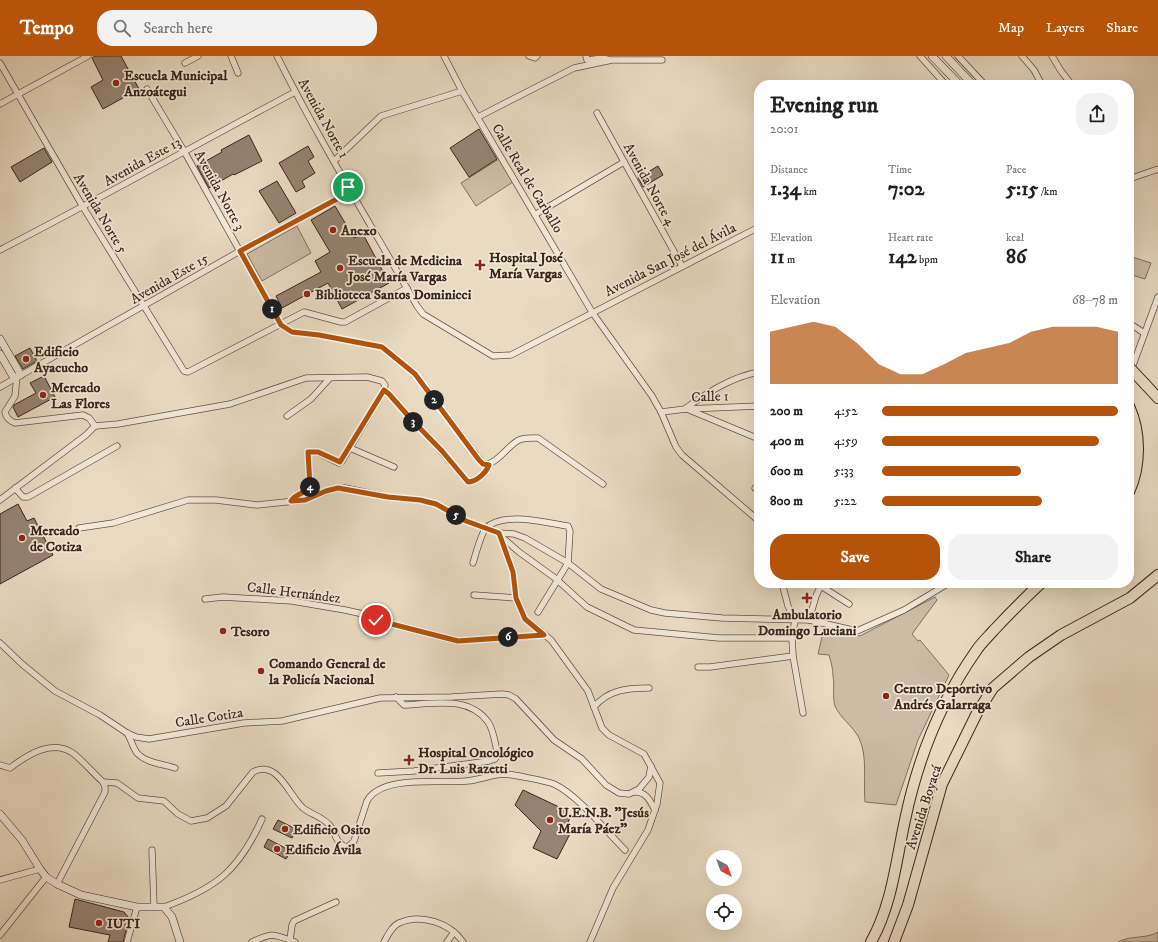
<!DOCTYPE html>
<html lang="en">
<head>
<meta charset="utf-8">
<style>
  body { margin:0; font-family:"IM FELL DW Pica",serif; background:#f2f2f2; color:#202124; height:100vh; display:flex; flex-direction:column; font-size:15px; white-space:nowrap }
  * { box-sizing:border-box; margin:0 }
  p { font-size:13px; color:#757577 }
  .icon { flex:none; width:22px; height:22px; fill:none; stroke:currentColor; stroke-width:2; stroke-linecap:round; stroke-linejoin:round }
  .map { position:relative; flex:1; overflow:hidden }
  .panel { position:absolute; left:754px; top:24px; width:380px; height:508px; display:flex; flex-direction:column; background:#fff; border-radius:16px; box-shadow:0 4px 16px #0002 }
  .panel>* { flex:none }
  .needle { width:26px; rotate:139deg }
  .controls { position:absolute; left:706px; top:794px; display:grid; gap:8px }
  .controls a { display:grid; place-items:center; width:36px; height:36px; border-radius:50%; background:#fff; box-shadow:0 4px 16px #0002; font-size:20px }
  .pin { position:absolute; display:grid; place-items:center; width:34px; height:34px; color:#fff; margin:-17px; border:2px solid #fff; border-radius:50%; box-shadow:0 1px 4px #0007 }
  .km { position:absolute; width:20px; height:20px; margin:-10px; border-radius:50%; background:#222; color:#fff; font-size:11px; line-height:20px; text-align:center }
  .round { display:grid; place-items:center; flex:none; width:42px; height:42px; border-radius:16px; background:#f2f2f2 }
  .overview { display:flex; align-items:center; justify-content:space-between; height:68px; padding:0 16px }
  h1 { font-size:22px; font-weight:800; line-height:30px }
  .figures { display:grid; grid-template-columns:repeat(3,1fr); gap:6px; height:68px; padding:4px 16px }
  .figures div { display:grid; align-content:center }
  .figures b { font-size:20px; font-weight:800 }
  .figures small { font-size:11px; font-weight:400 }
  .figures p { font-size:11px }
  .chart { height:112px; padding:8px 16px }
  .chart p { display:flex; justify-content:space-between }
  .chart svg { width:100%; height:72px; margin-top:4px; fill:#b45309; opacity:.7 }
  .button { display:flex; gap:8px; margin-top:auto; padding:8px 16px }
  .button a { flex:1; height:46px; border-radius:16px; background:#b45309; color:#fff; font-size:16px; font-weight:800; line-height:46px; text-align:center }
  .button a+a { background:#f2f2f2; color:#202124 }
  ul { padding:0 16px; list-style:none; font-size:13px }
  li { display:grid; grid-template-columns:64px 48px 1fr; align-items:center; height:30px }
  li i { height:10px; border-radius:5px; background:#b45309 }
  header { display:flex; align-items:center; gap:24px; box-sizing:border-box; height:56px; padding:0 20px; background:#b45309; color:#fff }
  header strong { font-size:19px }
  nav { display:flex; gap:22px; margin-inline-start:auto; font-size:14px }
  .search { width:280px; height:36px; background:#f2f2f2; display:flex; align-items:center; gap:10px; box-sizing:border-box; padding:0 14px; border-radius:16px; color:#757577; font-size:15px }
  .map>svg:first-child { display:block }
</style>
</head>
<body>
<header>
<strong>Tempo</strong>
<div class="search"><svg class="icon" aria-label="search" viewBox="0 0 24 24"><circle cx="10" cy="10" r="6"/><path d="M15 15l6 6"/></svg>Search here</div>
<nav><a>Map</a><a>Layers</a><a>Share</a></nav>
</header>
<div class="map">
<svg width="1158" height="886" viewBox="0 0 1158 886">
  <rect width="100%" height="100%" fill="#e9dbc2"/>
  <filter id="stains"><feTurbulence type="fractalNoise" baseFrequency=".005" numOctaves="4"/><feColorMatrix values="0 0 0 0 .2 0 0 0 0 .09 0 0 0 0 .02 0 0 0 .5 -.17"/></filter>
  <radialGradient id="worn" r=".72"><stop offset=".6" stop-color="#630" stop-opacity="0"/><stop offset="1" stop-color="#630" stop-opacity=".3"/></radialGradient>
  <g fill="#ccbca6" stroke="#847060">
    <polygon points="499,103 513,126 476,150 461,127"/>
    <polygon points="297,170 311,197 262,225 247,198"/>
    <polygon points="1129,200 1151,207 1145,223 1129,218"/>
    <path d="M935 541 937 544 912 578 918 585 920 584 949 619 918 684 896 749 865 746C863 725 868 701 859 682 853 670 840 662 835 650 832 640 835 630 833 620 833 613 831 606 829 599L818 598 824 572 860 580Z"/>
    <path d="M1158 876V886H1118C1131 879 1147 883 1158 876Z"/>
  </g>
  <g fill="#968372" stroke="#3c241b">
    <polygon points="95,0 121,0 139,33 103,53 91,31 103,24 92,2"/>
    <polygon points="479,73 497,103 469,121 450,92"/>
    <polygon points="249,79 262,105 234,119 233,118 209,132 197,110 222,96 221,94"/>
    <polygon points="308,90 314,101 308,105 315,117 302,125 305,131 296,136 279,107"/>
    <polygon points="44,92 52,106 20,126 11,111"/>
    <polygon points="658,110 663,119 643,131 638,122"/>
    <polygon points="277,125 296,157 279,167 259,135"/>
    <polygon points="335,150 354,182 363,178 389,227 342,253 328,227 282,252 276,240 321,216 315,205 330,196 311,164"/>
    <polygon points="30,292 37,305 23,313 15,300"/>
    <polygon points="44,320 55,341 18,361 13,351 14,349 36,337 30,327"/>
    <polygon points="18,448 27,465 34,462 53,499 0,528 0,458"/>
    <polygon points="523,734 557,750 571,759 567,769 573,772 557,803 533,792 541,775 515,749"/>
    <polygon points="278,764 296,773 292,782 273,773"/>
    <polygon points="268,783 291,795 286,803 264,791"/>
    <polygon points="75,843 124,856 129,862 123,886 108,886 110,879 69,871"/>
  </g>
  <g fill="none" stroke-linecap="round" stroke-linejoin="round">
    <defs>
      <g id="minor">
        <polyline points="231,0 238,17"/>
        <path d="M277 0C320 86 370 167 417 250L423 258 493 300 511 299 759 171"/>
        <polyline points="444,0 462,35 592,256 652,340 661,356 676,391 682,399 759,465"/>
        <polyline points="529,0 535,2 537,0"/>
        <polyline points="586,0 587,4 603,2 610,4"/>
        <polyline points="920,0 946,29"/>
        <polyline points="958,0 985,29"/>
        <polyline points="1022,0 1034,14 1042,29"/>
        <polyline points="1052,0 1061,15 1072,29"/>
        <polyline points="0,7 83,151 184,315 188,316 304,256 341,266 345,266 407,232"/>
        <polyline points="185,7 198,0"/>
        <path d="M147 33 184 95 281 269 292 276 319 279 382 291 415 318 483 408C495 411 508 389 519 384 526 381 532 382 538 382L603 428"/>
        <polyline points="0,48 88,0"/>
        <polyline points="597,57 682,210"/>
        <polyline points="478,61 574,12 612,4 662,4"/>
        <polyline points="334,105 381,60 462,35"/>
        <polyline points="1129,123 1158,113"/>
        <polyline points="536,158 624,106"/>
        <path d="M0 194C99 143 197 88 295 36"/>
        <polyline points="1129,267 1144,277"/>
        <path d="M17 320 15 340 5 356C6 362 10 365 15 367L83 359 89 362 95 370"/>
        <polyline points="1129,320 1158,241"/>
        <polyline points="0,331 240,195 350,136"/>
        <path d="M384 334 389 338 411 363 428 380 468 426C476 426 486 417 489 409"/>
        <path d="M686 352C708 336 732 321 759 316"/>
        <polyline points="687,353 759,383"/>
        <polyline points="661,356 686,353 759,350"/>
        <polyline points="287,360 311,343 330,322"/>
        <path d="M95 370 118 368 230 348 306 322 367 321 382 325 385 329 384 334 342 405 339 407 317 396H308L310 431C305 438 296 437 291 445"/>
        <polyline points="350,392 394,411"/>
        <polyline points="15,432 23,441 28,441 117,390"/>
        <polyline points="755,432 759,433"/>
        <polyline points="0,444 86,379 95,370"/>
        <polyline points="79,472 113,467 188,444 216,444 257,449 305,444 333,433 345,432 388,441 420,444 436,448 466,465 486,472 499,477 514,478 525,482 568,507 601,533 651,554 665,557 722,562 809,564 857,575 904,554 949,527"/>
        <polyline points="499,477 513,516 516,542 525,563 551,584 588,635 602,672 609,679 644,698 660,727 657,748 648,774 613,832 590,886"/>
        <polyline points="502,481 519,496 555,522 587,551 634,574 719,582 792,582"/>
        <path d="M473 507C475 500 482 476 486 472 504 455 546 467 568 470L570 475 568 507 538 556"/>
        <polyline points="782,527 788,550 795,564 792,582 793,600 803,657"/>
        <polyline points="821,530 849,548"/>
        <polyline points="474,539 516,542"/>
        <polyline points="205,543 223,541 292,545 345,554 363,558 376,564 458,585 544,579"/>
        <polyline points="809,564 816,540 822,527"/>
        <polyline points="0,587 22,608 55,635 100,659 127,677 136,681 149,683 244,667 282,665 380,642 451,641 502,638 509,639 516,643 554,684 582,703 606,729 619,737 629,738 639,733 649,721 651,710"/>
        <polyline points="698,611 710,611 793,600"/>
        <path d="M594 651C608 634 627 632 649 632"/>
        <path d="M127 677C131 683 133 692 137 697 146 707 163 708 175 712"/>
        <path d="M0 709 10 712C27 699 53 682 74 698 84 706 93 717 103 726L117 727 138 742 164 745 178 758 191 765 207 762 226 750 253 716C278 703 289 740 303 752 312 759 324 761 331 771 336 779 337 790 348 791L354 785 367 745C382 718 441 728 467 725 479 724 491 719 503 718 511 718 546 725 554 728 579 740 605 774 625 794"/>
        <path d="M378 717 414 715 489 705 495 703 498 699C495 689 494 674 488 666 469 639 432 648 404 649L396 641"/>
        <path d="M635 736C647 736 650 745 655 754"/>
        <polyline points="152,794 154,850"/>
        <polyline points="0,824 40,813"/>
        <polyline points="57,828 105,736 105,731 103,726"/>
        <path d="M164 851C217 832 239 814 262 763"/>
        <polyline points="0,879 46,821"/>
        <polyline points="290,884 292,869 294,865 336,846"/>
        <polyline points="127,886 137,851"/>
        <path d="M252 886C273 876 273 878 295 886"/>
        <path d="M384 886C388 879 392 870 399 867 421 857 450 867 463 886"/>
        <polyline points="447,886 454,876"/>
      </g>
      <g id="secondary">
        <polyline points="932,0 960,29"/>
        <polyline points="946,0 973,29"/>
        <polyline points="0,283 21,319"/>
        <polyline points="0,298 14,322"/>
        <polyline points="0,758 22,784 40,813 46,821 57,828 81,839 137,851 164,851 172,861 180,886"/>
      </g>
      <g id="motorway">
        <polyline points="1145,328 1158,342"/>
        <path d="M1129 350C1141 376 1141 410 1129 436"/>
        <path d="M871 886C892 849 896 805 905 764 918 702 940 646 976 595 981 587 988 581 994 574 1009 558 1025 542 1041 527"/>
        <polyline points="894,886 908,849 942,728 977,657 993,632 1029,601 1061,579 1130,542 1158,519"/>
      </g>
    </defs>
    <use href="#minor" stroke="#675245" stroke-width="7"/>
    <use href="#secondary" stroke="#3c241b" stroke-width="8"/>
    <use href="#motorway" stroke="#3c241b" stroke-width="12"/>
    <use href="#minor" stroke="#f1e8d7" stroke-width="5.5"/>
    <use href="#secondary" stroke="#f1e8d7" stroke-width="7"/>
    <use href="#motorway" stroke="#e9dbc2" stroke-width="10"/>
    <defs>
      <polyline id="motorway-bridge" points="1129,311 1145,328"/>
    </defs>
    <use href="#motorway-bridge" stroke="#3c241b" stroke-width="12" stroke-linecap="butt"/>
    <use href="#motorway-bridge" stroke="#e9dbc2" stroke-width="10"/>
  </g>
  <g fill="none" stroke-linecap="round" stroke-linejoin="round">
    <defs>
      <path id="route" d="M348 131 350 136 240 195 281 269 292 276 319 279 382 291 415 318 479 404 483 408 489 409C486 417 476 426 468 426L442 395 411 363 389 338 384 334 340 406 318 396H308L310 431C305 438 296 437 291 445L305 444 326 435 338 432 388 441 420 444 436 448 466 465 499 477 513 516 516 542 525 563 544 579 458 585 376 564"/>
    </defs>
    <use href="#route" stroke="#fff" stroke-width="8"/>
    <use href="#route" stroke="#b45309" stroke-width="5"/>
  </g>
  <g fill="#8f2418" stroke="#f1e8d7" stroke-width="1.5">
    <circle cx="116" cy="27" r="4"/>
    <circle cx="333" cy="174" r="4"/>
    <path d="M478 203h4v4h4v4h-4v4h-4v-4h-4v-4h4z"/>
    <circle cx="340" cy="212" r="4"/>
    <circle cx="307" cy="238" r="4"/>
    <circle cx="26" cy="303" r="4"/>
    <circle cx="43" cy="339" r="4"/>
    <circle cx="22" cy="482" r="4"/>
    <path d="M805 536h4v4h4v4h-4v4h-4v-4h-4v-4h4z"/>
    <circle cx="223" cy="575" r="4"/>
    <circle cx="261" cy="615" r="4"/>
    <circle cx="886" cy="640" r="4"/>
    <path d="M407 698h4v4h4v4h-4v4h-4v-4h-4v-4h4z"/>
    <circle cx="550" cy="764" r="4"/>
    <circle cx="285" cy="773" r="4"/>
    <circle cx="277" cy="793" r="4"/>
    <circle cx="99" cy="867" r="4"/>
  </g>
  <g text-anchor="middle" stroke-width="3.5" stroke-linejoin="round" paint-order="stroke">
    <g font-size="14" font-weight="bold" fill="#3c241b" stroke="#f1e8d7" text-anchor="start">
      <text x="124" y="24">Escuela Municipal<tspan x="124" dy="16">Anzoátegui</tspan></text>
      <text x="341" y="179">Anexo</text>
      <text x="489" y="206">Hospital José<tspan x="489" dy="16">María Vargas</tspan></text>
      <text x="348" y="209">Escuela de Medicina<tspan x="348" dy="16">José María Vargas</tspan></text>
      <text x="315" y="243">Biblioteca Santos Dominicci</text>
      <text x="34" y="300">Edificio<tspan x="34" dy="16">Ayacucho</tspan></text>
      <text x="51" y="336">Mercado<tspan x="51" dy="16">Las Flores</tspan></text>
      <text x="30" y="479">Mercado<tspan x="30" dy="16">de Cotiza</tspan></text>
      <text x="807" y="563" text-anchor="middle">Ambulatorio<tspan x="807" dy="16">Domingo Luciani</tspan></text>
      <text x="231" y="580">Tesoro</text>
      <text x="269" y="612">Comando General de<tspan x="269" dy="16">la Policía Nacional</tspan></text>
      <text x="894" y="637">Centro Deportivo<tspan x="894" dy="16">Andrés Galarraga</tspan></text>
      <text x="418" y="701">Hospital Oncológico<tspan x="418" dy="16">Dr. Luis Razetti</tspan></text>
      <text x="558" y="761">U.E.N.B. "Jesús<tspan x="558" dy="16">María Páez"</tspan></text>
      <text x="293" y="778">Edificio Osito</text>
      <text x="285" y="798">Edificio Ávila</text>
      <text x="107" y="872">IUTI</text>
    </g>
    <g font-size="14" fill="#3c241b" stroke="#f1e8d7">
      <text transform="translate(324 62) rotate(61)" y="5">Avenida Norte 1</text>
      <text transform="translate(142 105) rotate(-29)" y="5">Avenida Este 13</text>
      <text transform="translate(528 122) rotate(59)" y="5">Calle Real de Carballo</text>
      <text transform="translate(650 128) rotate(61)" y="5">Avenida Norte 4</text>
      <text transform="translate(220 134) rotate(61)" y="5">Avenida Norte 3</text>
      <text transform="translate(101 157) rotate(59)" y="5">Avenida Norte 5</text>
      <text transform="translate(670 203) rotate(-27)" y="5">Avenida San José del Ávila</text>
      <text transform="translate(169 222) rotate(-30)" y="5">Avenida Este 15</text>
      <text transform="translate(710 340) rotate(-2)" y="5">Calle 1</text>
      <text transform="translate(294 536) rotate(7)" y="5">Calle Hernández</text>
      <text transform="translate(209 661) rotate(-9)" y="5">Calle Cotiza</text>
      <text transform="translate(923 751) rotate(-72)" y="5">Avenida Boyacá</text>
    </g>
  </g>
  <rect width="100%" height="100%" filter="url(#stains)"/>
  <rect width="100%" height="100%" fill="url(#worn)"/>
</svg>
<div class="controls">
<a><svg class="needle" viewBox="-14 -14 28 28"><path d="M0-13l5 13h-10z" fill="#e53935"/><path d="M0 13l5-13h-10z" fill="#757577"/></svg></a>
<a><svg class="icon" aria-label="locate" viewBox="0 0 24 24"><circle cx="12" cy="12" r="6"/><path d="M12 2v4M12 18v4M2 12h4M18 12h4"/></svg></a>
</div>
<div class="pin" style="left:348px;top:131px;background:#1e9e55"><svg class="icon" aria-label="arrive" viewBox="0 0 24 24"><path d="M6 21V4h12l-3 4 3 4H6"/></svg></div>
<div class="pin" style="left:376px;top:564px;background:#d93025"><svg class="icon" aria-label="check" viewBox="0 0 24 24"><path d="M5 12l5 5 9-10"/></svg></div>
<b class="km" style="left:272px;top:253px">1</b>
<b class="km" style="left:434px;top:344px">2</b>
<b class="km" style="left:413px;top:366px">3</b>
<b class="km" style="left:310px;top:431px">4</b>
<b class="km" style="left:456px;top:459px">5</b>
<b class="km" style="left:508px;top:581px">6</b>
<section class="panel">
<div class="overview"><div><h1>Evening run</h1><p>20:01</p></div><a class="round"><svg class="icon" aria-label="share" viewBox="0 0 24 24"><path d="M12 15V3M7 8l5-5 5 5M5 13v7h14v-7"/></svg></a></div>
<div class="figures">
<div><p>Distance</p><b>1.34<small> km</small></b></div>
<div><p>Time</p><b>7:02</b></div>
<div><p>Pace</p><b>5:15<small> /km</small></b></div>
</div>
<div class="figures">
<div><p>Elevation</p><b>11<small> m</small></b></div>
<div><p>Heart rate</p><b>142<small> bpm</small></b></div>
<div><p>kcal</p><b>86</b></div>
</div>
<div class="chart"><p><span>Elevation</span>68–78 m</p>
<svg viewBox="0 0 160 44" preserveAspectRatio="none"><path d="M0 44V12L10 9L20 6L30 9L40 19L50 32L60 38L70 38L80 32L90 25L100 22L110 19L120 12L130 9L140 9L150 9L160 12V44z"/></svg>
</div>
<ul>
<li><b>200 m</b>4:52<i style="width:100%"></i></li>
<li><b>400 m</b>4:59<i style="width:92%"></i></li>
<li><b>600 m</b>5:33<i style="width:59%"></i></li>
<li><b>800 m</b>5:22<i style="width:68%"></i></li>
</ul>
<div class="button"><a>Save</a><a>Share</a></div>
</section>
</div>
</body>
</html>
